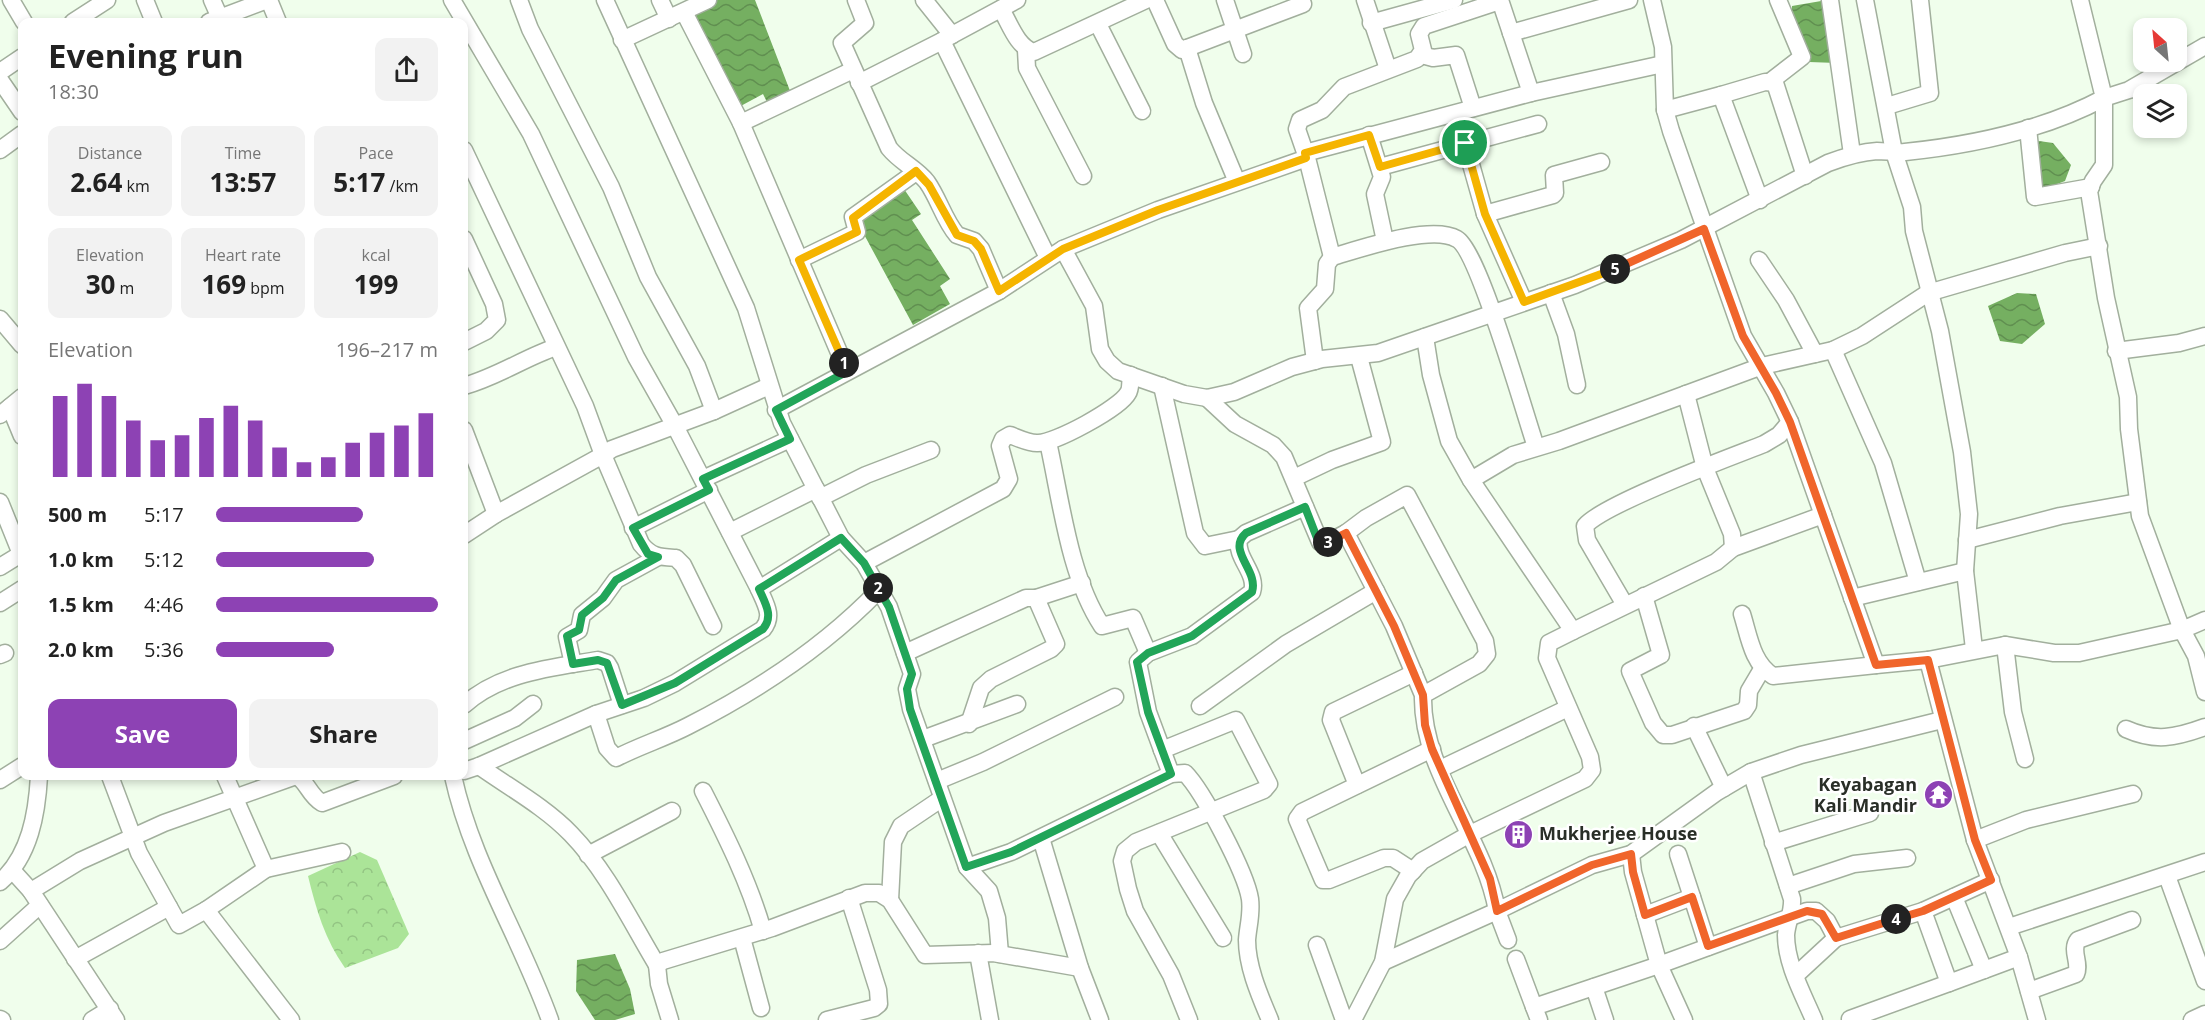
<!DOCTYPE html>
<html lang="en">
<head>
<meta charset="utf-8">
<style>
  body { margin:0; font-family:"Open Sans",sans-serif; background:#f2f2f2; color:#222; height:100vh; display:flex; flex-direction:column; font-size:22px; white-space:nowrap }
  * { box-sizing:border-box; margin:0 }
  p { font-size:20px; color:#767676 }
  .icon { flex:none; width:33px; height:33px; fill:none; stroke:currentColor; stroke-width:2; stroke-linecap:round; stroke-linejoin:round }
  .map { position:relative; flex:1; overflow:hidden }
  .sheet { position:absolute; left:18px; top:18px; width:450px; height:762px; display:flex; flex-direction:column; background:#fff; border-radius:12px; box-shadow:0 3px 9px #0003 }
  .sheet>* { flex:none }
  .needle { width:39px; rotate:333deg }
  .buttons { position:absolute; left:2133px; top:18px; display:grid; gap:12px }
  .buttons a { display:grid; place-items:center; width:54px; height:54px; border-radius:12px; background:#fff; box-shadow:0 3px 9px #0003; font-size:30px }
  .pin { position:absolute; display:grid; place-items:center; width:51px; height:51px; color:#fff; margin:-26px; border:3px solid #fff; border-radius:50%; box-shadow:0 2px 6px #0007 }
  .km { position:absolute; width:30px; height:30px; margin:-15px; border-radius:50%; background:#222; color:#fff; font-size:16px; line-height:30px; text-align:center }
  .round { display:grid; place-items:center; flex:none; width:63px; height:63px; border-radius:12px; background:#f2f2f2 }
  .overview { display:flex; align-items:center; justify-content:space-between; height:102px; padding:0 30px }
  h1 { font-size:33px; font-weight:700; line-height:45px }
  .stats { display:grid; grid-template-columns:repeat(3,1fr); gap:9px; height:102px; padding:6px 30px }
  .stats div { display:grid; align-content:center; border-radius:12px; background:#f2f2f2; text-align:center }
  .stats b { font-size:26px; font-weight:700 }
  .stats small { font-size:16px; font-weight:400 }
  .stats p { font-size:16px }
  .chart { height:168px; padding:12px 30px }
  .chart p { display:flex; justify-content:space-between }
  .chart svg { width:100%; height:108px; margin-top:6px; stroke:#8d42b4; stroke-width:6 }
  .button { display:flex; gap:12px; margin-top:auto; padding:12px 30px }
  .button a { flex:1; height:69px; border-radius:12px; background:#8d42b4; color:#fff; font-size:24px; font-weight:700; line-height:69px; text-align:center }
  .button a+a { background:#f2f2f2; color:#222 }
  ul { padding:0 30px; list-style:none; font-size:20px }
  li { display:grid; grid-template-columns:96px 72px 1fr; align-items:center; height:45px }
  li i { height:15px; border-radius:8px; background:#8d42b4 }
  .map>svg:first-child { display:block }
</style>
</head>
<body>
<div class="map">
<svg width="2205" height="1020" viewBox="0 0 2205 1020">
  <defs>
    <pattern id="park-crowns" width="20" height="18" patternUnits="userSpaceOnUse" patternTransform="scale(1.5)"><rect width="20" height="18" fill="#abe498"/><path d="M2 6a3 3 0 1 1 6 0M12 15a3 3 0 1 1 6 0" fill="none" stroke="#93c483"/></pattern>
    <pattern id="water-waves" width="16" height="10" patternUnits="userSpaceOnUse" patternTransform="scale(1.5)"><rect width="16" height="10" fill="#75af61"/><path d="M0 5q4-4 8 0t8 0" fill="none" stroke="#608f50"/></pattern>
  </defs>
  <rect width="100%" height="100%" fill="#f0feec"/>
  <path fill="url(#park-crowns)" d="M360 852 377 860 409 934 398 948 345 968C325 940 316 909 308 876Z"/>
  <g fill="url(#water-waves)">
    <polygon points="711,0 755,0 792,96 769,106 763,94 737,108 690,10"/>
    <polygon points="1827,0 1837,63 1809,62 1792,27 1792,6"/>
    <polygon points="2032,140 2053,143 2071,165 2065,181 2039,191"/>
    <polygon points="904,189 921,214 912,220 950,279 940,286 950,304 913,325 860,227 862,219"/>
    <polygon points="2017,293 2036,294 2045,324 2022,344 2000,341 1988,306"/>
    <polygon points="615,954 630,989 635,1014 615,1020 595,1020 576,991 577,960"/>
  </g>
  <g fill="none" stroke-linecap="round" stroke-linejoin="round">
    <defs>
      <g id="minor">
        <polyline points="11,0 24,22"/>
        <polyline points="145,0 154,22"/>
        <polyline points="212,0 220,18"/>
        <polyline points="269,0 278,22"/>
        <polyline points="452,0 531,134 636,357 675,426 759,589 841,538"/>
        <polyline points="519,0 530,29 611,187 648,277 697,366 714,411"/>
        <polyline points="605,0 746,308 782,423 841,538 864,563 889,607 912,674 907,689 911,709 967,867 989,891 997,918 1000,954"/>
        <polyline points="660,0 669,19"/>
        <path d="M856 0 865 23 842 43 889 148C900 162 916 168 927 182 939 199 944 220 957 235L974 241 981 249 999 291"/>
        <polyline points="924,0 952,35 942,41 1048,258"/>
        <polyline points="1155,0 1175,44 1182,50 1303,4"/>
        <polyline points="1225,0 1243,54"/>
        <polyline points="1365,0 1388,69"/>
        <polyline points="1500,0 1531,93 1663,64"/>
        <polyline points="1652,0 1663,47 1665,110 1671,131 1743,336 1776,393 1790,422 1876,665 1928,660 1975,840 2019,957 2037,1020"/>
        <polyline points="1830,0 1852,154"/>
        <polyline points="1865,0 1894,152 1912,207 1914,231 1940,331 1962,452 1969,514 1965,571 1974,649"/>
        <path d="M1001 9C1010 24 1017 47 1034 52L1146 0"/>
        <polyline points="684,12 741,123 847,371"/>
        <polyline points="73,22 107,0"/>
        <polyline points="209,22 267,0"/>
        <polyline points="1371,23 1454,0"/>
        <polyline points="1098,24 1142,111"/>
        <polyline points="1511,33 1629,0"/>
        <polyline points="952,35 1017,0"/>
        <polyline points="622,40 708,0"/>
        <polyline points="2205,46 2129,90 2104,98 2104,165 2093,181 2089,191 2106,298 2128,397 2129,429 2140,516 2182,630 2205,620"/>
        <polyline points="1187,48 1204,103 1237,182"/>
        <polyline points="1026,50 1027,68 1083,176"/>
        <polyline points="1422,55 1433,58 1456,55 1473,108"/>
        <polyline points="0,72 22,57"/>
        <polyline points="0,80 22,112"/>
        <polyline points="1771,81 1802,57 1778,0"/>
        <polyline points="859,83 942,41"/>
        <polyline points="1721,95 1765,82 1775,83 1805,176"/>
        <polyline points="1887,106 1930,93 1920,0"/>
        <polyline points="1665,110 1721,95 1760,200"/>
        <polyline points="741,123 853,70"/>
        <polyline points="2028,128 2035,197 2091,187"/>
        <polyline points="1369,135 1382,177 1375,194 1385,241"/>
        <polyline points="1465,143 1485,214 1524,302"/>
        <polyline points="0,150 22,134"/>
        <polyline points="464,150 585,406 603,455 612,449 714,411 769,386"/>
        <polyline points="1305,153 1531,93"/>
        <path d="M1307 158 1332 257C1360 249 1431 224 1457 239 1479 251 1525 415 1536 447"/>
        <polyline points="1380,167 1538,124"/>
        <polyline points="1485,214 1553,195 1555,193 1554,175 1601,162"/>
        <polyline points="464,239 494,304 497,320 486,331 464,342"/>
        <path d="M1063 249 1094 306 1100 349 1107 361 1118 371 1184 394 1207 398 1234 392 1292 367 1322 359 1378 353 1575 285 1681 240 1828 163C1844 157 1860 152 1877 151 1886 151 1896 153 1905 152 1973 145 2044 130 2104 98L2080 0"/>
        <polyline points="799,260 857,232 853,217 916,172"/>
        <polyline points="1759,260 1786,300 1815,354"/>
        <polyline points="1551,293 1566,334 1577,385"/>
        <polyline points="0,319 22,345"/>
        <polyline points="1833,350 1883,463 1918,582"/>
        <polyline points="2116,351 2179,343 2205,336"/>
        <polyline points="1315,361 1308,308 1325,289 1327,264 1332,257"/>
        <path d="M464 386C497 377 524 358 556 347"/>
        <polyline points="1162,386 1195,533 1205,546 1239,539"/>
        <polyline points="1686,394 1705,468 1732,534 1733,548"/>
        <polyline points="1207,398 1235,424 1273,445 1284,457 1320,542 1327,543 1346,533"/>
        <polyline points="10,407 22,436"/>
        <polyline points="776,410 999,291 1063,249 1158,210 1307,158 1297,129 1300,120 1322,110 1344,87 1417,59 1423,50 1419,34 1424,26 1500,1"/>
        <polyline points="0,415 22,397"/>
        <path d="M464 430 496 514 603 455 641 544C651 557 660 557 676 558L683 565 713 626"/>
        <path d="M1048 442C1061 500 1069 576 1102 626L1133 618 1148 653"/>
        <polyline points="1294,478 1332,460 1382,442 1359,357"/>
        <polyline points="703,479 790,439"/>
        <polyline points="1471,480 1513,455 1559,441 1762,366 1833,350 1862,336 1928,293 2065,253 2099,246"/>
        <polyline points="820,498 866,475 931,450"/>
        <polyline points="0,502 21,554 0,567"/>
        <polyline points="633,528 709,490"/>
        <polyline points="730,532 816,489"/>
        <polyline points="464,535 496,514"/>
        <polyline points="1967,540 2060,516 2138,502"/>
        <path d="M864 563 1003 489 1009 479 1000 446 1003 439 1010 435C1018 438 1028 443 1037 443 1054 444 1120 408 1128 393 1131 389 1130 380 1131 375"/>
        <polyline points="1644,596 1661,655 1630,671 1653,723 1663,735 1672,735 1744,711 1748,705 1749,691 1762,669"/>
        <polyline points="1036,598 1082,583"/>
        <polyline points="1852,598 1965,571"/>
        <polyline points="0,603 22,589"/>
        <path d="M1625 605 1587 540 1585 526C1603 504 1731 457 1764 444L1779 435 1790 422"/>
        <path d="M1742 614C1749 636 1752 663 1773 676L1876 665"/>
        <polyline points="1573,631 1716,562 1733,548 1823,515"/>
        <polyline points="2005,645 2013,712 2025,759"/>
        <polyline points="905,653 1026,598 1036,598 1056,644 1051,649 991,679 981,688 969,724"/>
        <polyline points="0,655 5,653"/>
        <polyline points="1928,660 2005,645 2054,653 2079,653 2182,630 2196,656 2205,692"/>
        <polyline points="573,664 567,637 579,630 582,615 603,598 616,580 658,557"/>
        <path d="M1423 695 1394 626 1346 533 1366 518 1407 495 1485 641 1487 654 1479 664 1423 695C1421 772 1484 836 1497 911L1592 865 1631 854 1717 792 1751 772 1801 755 1942 720"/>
        <path d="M464 705C501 672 551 668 598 660L607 663 610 668 622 705"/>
        <polyline points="1200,706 1286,644 1376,591"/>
        <path d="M596 714 644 698 675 683 763 629C774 616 765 603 759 589"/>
        <polyline points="1694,726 1724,788"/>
        <path d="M2126 729C2155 742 2175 738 2205 727"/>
        <polyline points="923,739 1017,704"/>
        <polyline points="464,741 515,718 533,704"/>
        <polyline points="1162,750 1236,720 1269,784 1264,790 1136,842 1125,851 1122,861 1128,889 1135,911 1171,975 1189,1020"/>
        <path d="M479 766C510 788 545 807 571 834 607 871 631 922 657 965"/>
        <polyline points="1440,769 1568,708"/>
        <path d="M464 771 479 766 596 714 607 748 616 758C639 746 665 738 688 726 757 691 825 646 879 590"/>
        <path d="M1751 772 1792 899C1793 912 1787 922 1786 935 1786 964 1803 994 1814 1020"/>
        <path d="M1171 774 1148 712 1138 662 1148 653 1192 636 1252 592C1258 573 1235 558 1239 539L1246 533 1305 507"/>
        <polyline points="110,776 139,853 179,925 206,910 291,1020"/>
        <polyline points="225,776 266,869"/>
        <path d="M297 776C308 783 309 795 322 803L394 776"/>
        <path d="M453 776C472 863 520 936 550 1020"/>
        <polyline points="0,780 22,766"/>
        <polyline points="937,781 983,762 1115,697"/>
        <polyline points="1357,785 1331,720 1333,712 1414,673"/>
        <path d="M703 791C726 836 749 882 763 931"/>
        <polyline points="1159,833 1223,938"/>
        <polyline points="1041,838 1080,968 1100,1020"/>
        <polyline points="1975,840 2026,820 2133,794"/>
        <polyline points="1773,843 1870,813"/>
        <polyline points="1678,854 1692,897"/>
        <polyline points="588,855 672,811"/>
        <path d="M967 867 1011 852 1171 774 1185 773C1203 791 1246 873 1250 899 1252 914 1248 926 1247 940 1247 967 1260 996 1270 1020"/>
        <polyline points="12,870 31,891 116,1020"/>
        <polyline points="1413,871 1393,858 1384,858 1329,880 1323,880 1297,819 1302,812 1432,749"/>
        <polyline points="2167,876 2205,981"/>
        <path d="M0 882C30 856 37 813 39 776"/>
        <polyline points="1788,886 1854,864 1907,858"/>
        <polyline points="31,891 80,861 164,823 296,776"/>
        <polyline points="1954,897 1984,970"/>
        <polyline points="890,900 893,842 901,826 941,799"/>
        <polyline points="206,910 266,869 342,852"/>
        <polyline points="1923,911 1949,983 2019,957"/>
        <polyline points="1645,915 1692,897 1708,947"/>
        <polyline points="2009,927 2205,862"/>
        <polyline points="742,938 761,1008"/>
        <polyline points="1836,938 1923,911 1991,880"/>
        <polyline points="0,941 40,905"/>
        <polyline points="1317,945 1344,1020"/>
        <polyline points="978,953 990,1020"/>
        <polyline points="75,959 169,907"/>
        <polyline points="1516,959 1534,1007"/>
        <polyline points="1383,962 1497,911 1508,940"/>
        <polyline points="1594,987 1605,1020"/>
        <path d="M2029 991 2076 974C2081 963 2070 950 2078 940L2132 920"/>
        <polyline points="0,1019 2,1020"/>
        <polyline points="1850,1019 1949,983"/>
        <polyline points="92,1020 110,1009"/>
        <polyline points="670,1020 659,984 657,965 663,961 772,928 865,893 879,893 890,900 925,955 993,953 1080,968"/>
        <polyline points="827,1020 874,1008 879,1004 878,990 849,898"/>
        <polyline points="1353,1020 1383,962 1395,899 1408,876 1422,861 1468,835 1585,779 1592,770 1590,757 1547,658 1549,643 1573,631 1471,480 1449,441 1431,375 1425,337"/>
        <polyline points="1539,1020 1534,1007 1659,965 1633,872 1631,854"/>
        <polyline points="1684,1020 1659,965 1807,911 1816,911 1827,921 1836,938 1796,975"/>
        <polyline points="2192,1020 2205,1014"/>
      </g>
    </defs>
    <use href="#minor" stroke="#a2af9d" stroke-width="19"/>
    <use href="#minor" stroke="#fff" stroke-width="16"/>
  </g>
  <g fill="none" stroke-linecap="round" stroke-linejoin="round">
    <defs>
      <polyline id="split-1" points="844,363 799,260 857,232 853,218 916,171 929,185 957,235 974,241 981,249 999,291 1063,249 1158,210 1306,158 1305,153 1369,135 1380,167 1465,143"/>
      <path id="split-2" d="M844 363 848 371 776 410 790 439 703 479 709 490 633 528 648 554 658 557 616 580 603 598 582 615 579 630 567 636 573 664 598 660 607 663 622 705 675 683 763 629C774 616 765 603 759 589L841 538 864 563 878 588"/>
      <path id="split-3" d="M878 588 889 607 912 674 907 689 910 709 966 867 1011 852 1171 774 1148 712 1137 662 1148 653 1192 636 1252 592C1259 570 1226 551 1246 533L1305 507 1317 538 1320 542H1328"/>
      <polyline id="split-4" points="1328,542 1346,533 1394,626 1423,695 1425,725 1432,749 1490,879 1497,911 1592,865 1631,854 1633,872 1645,915 1692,897 1708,946 1807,911 1822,914 1836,938 1896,919"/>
      <polyline id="split-5" points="1615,269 1704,229 1743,336 1776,393 1790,422 1876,665 1928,660 1975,840 1991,880 1923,911 1896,919"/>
      <polyline id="split-6" points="1465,143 1485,214 1524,302 1615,269"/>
    </defs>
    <use href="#split-1" stroke="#fff" stroke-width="12"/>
    <use href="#split-2" stroke="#fff" stroke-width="12"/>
    <use href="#split-3" stroke="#fff" stroke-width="12"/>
    <use href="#split-4" stroke="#fff" stroke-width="12"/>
    <use href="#split-5" stroke="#fff" stroke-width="12"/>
    <use href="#split-6" stroke="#fff" stroke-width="12"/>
    <use href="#split-1" stroke="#f5b400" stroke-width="8"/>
    <use href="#split-2" stroke="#22a559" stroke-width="8"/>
    <use href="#split-3" stroke="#22a559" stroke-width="8"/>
    <use href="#split-4" stroke="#f0652b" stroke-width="8"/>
    <use href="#split-5" stroke="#f0652b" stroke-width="8"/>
    <use href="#split-6" stroke="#f5b400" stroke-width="8"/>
  </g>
  <defs>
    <symbol id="temple-disc" viewBox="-11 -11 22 22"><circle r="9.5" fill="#8d42b4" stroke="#fff"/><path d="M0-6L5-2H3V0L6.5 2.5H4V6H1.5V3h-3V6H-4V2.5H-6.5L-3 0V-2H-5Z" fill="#fff"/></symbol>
    <symbol id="building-disc" viewBox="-11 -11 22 22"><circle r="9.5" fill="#8d42b4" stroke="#fff"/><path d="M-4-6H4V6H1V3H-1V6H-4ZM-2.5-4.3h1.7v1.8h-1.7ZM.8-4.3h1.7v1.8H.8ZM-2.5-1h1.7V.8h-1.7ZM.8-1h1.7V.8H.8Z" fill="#fff"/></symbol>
  </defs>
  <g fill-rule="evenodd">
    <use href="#temple-disc" x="1922" y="778" width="33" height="33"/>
    <use href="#building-disc" x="1502" y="818" width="33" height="33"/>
  </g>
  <g text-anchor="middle" stroke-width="5" stroke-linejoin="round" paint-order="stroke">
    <g font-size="18" font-weight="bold" fill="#292e27" stroke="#fff" text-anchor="end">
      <text x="1917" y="791">Keyabagan<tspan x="1917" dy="21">Kali Mandir</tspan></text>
      <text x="1539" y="840" text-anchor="start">Mukherjee House</text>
    </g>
  </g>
</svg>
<div class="buttons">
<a><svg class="needle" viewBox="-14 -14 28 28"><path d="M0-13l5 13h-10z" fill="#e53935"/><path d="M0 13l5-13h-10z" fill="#767676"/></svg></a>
<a><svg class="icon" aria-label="layers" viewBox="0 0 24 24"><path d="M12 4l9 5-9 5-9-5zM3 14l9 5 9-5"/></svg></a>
</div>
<div class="pin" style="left:1465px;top:143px;background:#1e9e55"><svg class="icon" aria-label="arrive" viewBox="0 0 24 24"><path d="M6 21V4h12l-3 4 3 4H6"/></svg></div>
<b class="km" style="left:844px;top:363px">1</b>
<b class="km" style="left:878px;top:588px">2</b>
<b class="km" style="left:1328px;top:542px">3</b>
<b class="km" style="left:1896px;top:919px">4</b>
<b class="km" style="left:1615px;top:269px">5</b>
<section class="sheet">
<div class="overview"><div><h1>Evening run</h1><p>18:30</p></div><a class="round"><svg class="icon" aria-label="share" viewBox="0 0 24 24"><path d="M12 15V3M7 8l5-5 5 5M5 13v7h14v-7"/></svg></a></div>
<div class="stats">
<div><p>Distance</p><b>2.64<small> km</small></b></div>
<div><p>Time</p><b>13:57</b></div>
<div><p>Pace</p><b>5:17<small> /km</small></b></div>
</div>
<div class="stats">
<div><p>Elevation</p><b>30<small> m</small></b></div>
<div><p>Heart rate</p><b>169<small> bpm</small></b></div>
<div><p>kcal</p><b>199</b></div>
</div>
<div class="chart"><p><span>Elevation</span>196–217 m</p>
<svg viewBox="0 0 160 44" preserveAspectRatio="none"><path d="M5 44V11M15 44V6M25 44V11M35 44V21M45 44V29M55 44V27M65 44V20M75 44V15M85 44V21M95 44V32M105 44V38M115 44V36M125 44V30M135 44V26M145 44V23M155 44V18"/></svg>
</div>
<ul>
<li><b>500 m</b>5:17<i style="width:66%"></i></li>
<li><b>1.0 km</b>5:12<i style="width:71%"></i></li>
<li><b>1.5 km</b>4:46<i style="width:100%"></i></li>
<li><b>2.0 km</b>5:36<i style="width:53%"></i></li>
</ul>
<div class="button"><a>Save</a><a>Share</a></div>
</section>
</div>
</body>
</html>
